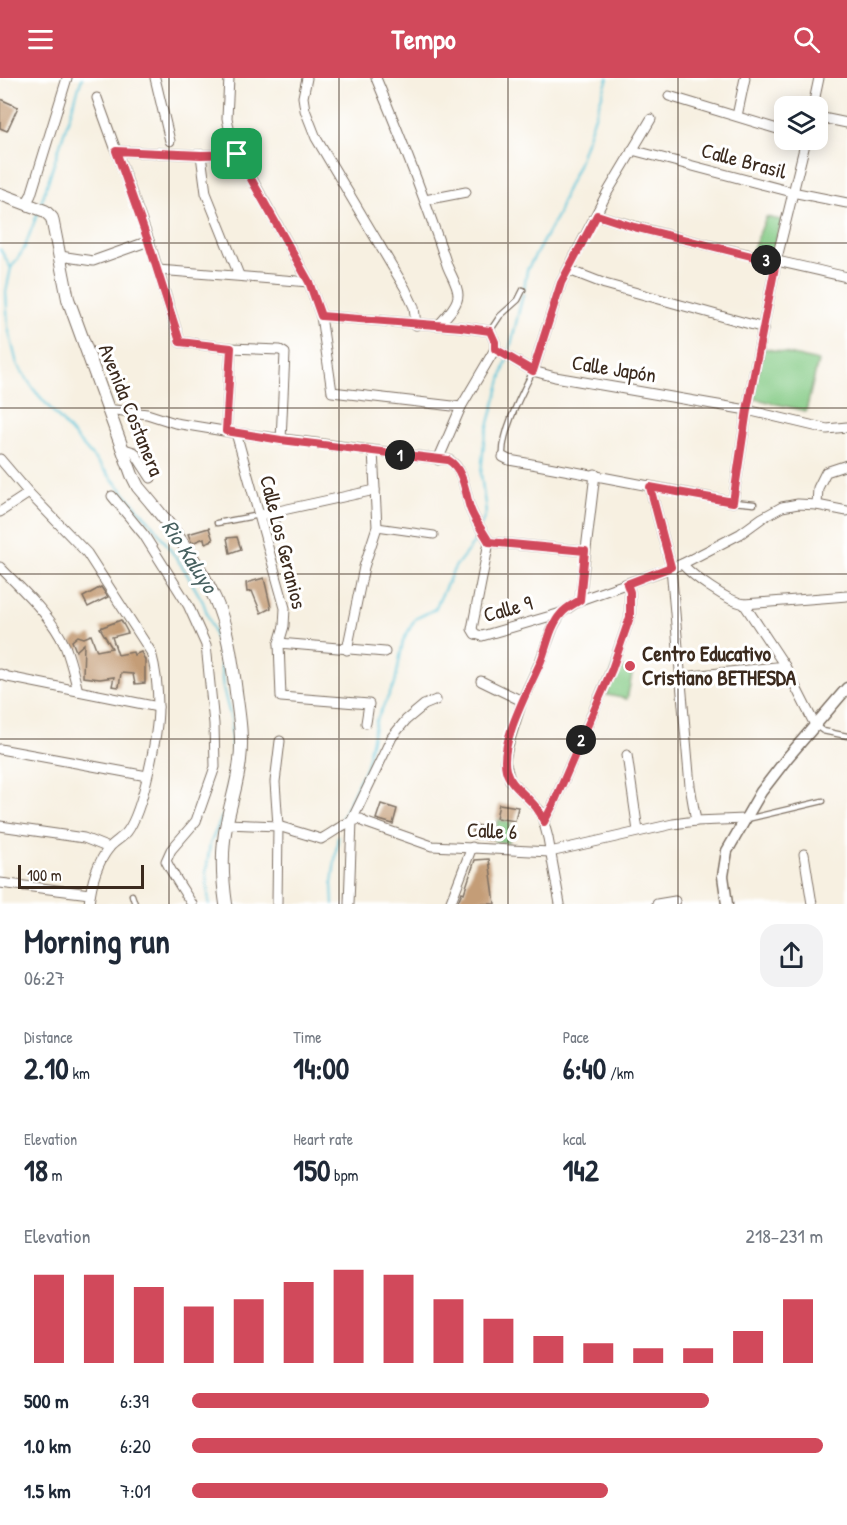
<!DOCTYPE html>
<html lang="en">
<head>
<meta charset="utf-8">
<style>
  body { margin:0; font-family:"Patrick Hand",sans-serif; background:#f2f2f3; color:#1f2937; height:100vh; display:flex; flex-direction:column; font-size:22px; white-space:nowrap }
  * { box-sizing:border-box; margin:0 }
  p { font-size:20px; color:#747a83 }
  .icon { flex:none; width:33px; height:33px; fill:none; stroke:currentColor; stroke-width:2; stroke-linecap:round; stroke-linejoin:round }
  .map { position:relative; height:826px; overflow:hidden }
  .details { display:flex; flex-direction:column; background:#fff; flex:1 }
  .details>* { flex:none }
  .fabs { position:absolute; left:774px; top:18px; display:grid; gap:12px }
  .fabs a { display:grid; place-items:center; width:54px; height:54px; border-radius:12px; background:#fff; box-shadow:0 3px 15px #0003; font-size:30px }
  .scale { position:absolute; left:18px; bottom:15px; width:126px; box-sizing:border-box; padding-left:6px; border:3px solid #3b2a1e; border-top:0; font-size:16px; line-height:21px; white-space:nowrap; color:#3b2a1e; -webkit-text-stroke:4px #fff; paint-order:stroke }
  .pin { position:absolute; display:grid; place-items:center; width:51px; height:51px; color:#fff; margin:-26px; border-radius:12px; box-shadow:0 3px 9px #0006 }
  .km { position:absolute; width:30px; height:30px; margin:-15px; border-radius:50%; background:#222; color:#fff; font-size:16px; line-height:30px; text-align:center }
  .round { display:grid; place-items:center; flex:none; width:63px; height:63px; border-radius:18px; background:#f2f2f3 }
  .head { display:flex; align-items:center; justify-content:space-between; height:102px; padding:0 24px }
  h1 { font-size:33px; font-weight:700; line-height:45px }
  .metrics { display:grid; grid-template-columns:repeat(3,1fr); gap:9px; height:102px; padding:6px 24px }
  .metrics div { display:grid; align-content:center }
  .metrics b { font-size:30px; font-weight:700 }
  .metrics small { font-size:16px; font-weight:400 }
  .metrics p { font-size:16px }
  .chart { height:168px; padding:12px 24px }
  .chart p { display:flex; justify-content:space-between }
  .chart svg { width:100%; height:108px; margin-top:6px; stroke:#d1495b; stroke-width:6 }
  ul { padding:0 24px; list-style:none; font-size:20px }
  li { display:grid; grid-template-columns:96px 72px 1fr; align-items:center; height:45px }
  li i { height:15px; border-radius:8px; background:#d1495b }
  header { display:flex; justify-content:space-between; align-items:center; height:78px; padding:0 24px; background:#d1495b; color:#fff; font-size:27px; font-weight:700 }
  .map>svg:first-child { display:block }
</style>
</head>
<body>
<header><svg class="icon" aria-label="menu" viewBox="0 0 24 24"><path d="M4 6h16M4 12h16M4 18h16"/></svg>Tempo<svg class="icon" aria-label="search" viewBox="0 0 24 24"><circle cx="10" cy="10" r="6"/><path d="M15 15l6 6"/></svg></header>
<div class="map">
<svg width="847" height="826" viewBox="0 0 847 826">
  <rect width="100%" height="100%" fill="#fff"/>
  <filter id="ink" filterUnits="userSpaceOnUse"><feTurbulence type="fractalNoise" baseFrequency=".0167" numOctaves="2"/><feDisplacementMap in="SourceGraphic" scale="12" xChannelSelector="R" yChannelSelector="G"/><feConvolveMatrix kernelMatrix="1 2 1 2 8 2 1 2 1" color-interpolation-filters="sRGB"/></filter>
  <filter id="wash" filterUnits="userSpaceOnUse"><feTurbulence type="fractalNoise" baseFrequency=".008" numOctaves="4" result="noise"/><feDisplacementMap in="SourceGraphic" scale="24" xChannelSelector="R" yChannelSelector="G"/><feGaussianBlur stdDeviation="1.35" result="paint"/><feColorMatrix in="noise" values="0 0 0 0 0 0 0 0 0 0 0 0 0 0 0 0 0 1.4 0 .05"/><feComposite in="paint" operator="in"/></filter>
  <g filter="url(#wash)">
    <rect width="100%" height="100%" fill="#f7f0e1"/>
    <g fill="#85cb86" stroke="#607a52" stroke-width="1.5">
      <polygon points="766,139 782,142 771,178 752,174"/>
      <polygon points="764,270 818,283 806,333 752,320"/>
      <polygon points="613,588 633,592 627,621 607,617"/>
      <polygon points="498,742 511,744 508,765 494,763"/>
    </g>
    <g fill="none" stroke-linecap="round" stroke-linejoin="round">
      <g stroke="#5cc4d9" stroke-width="2">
        <polyline points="41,125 82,0"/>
        <polyline points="38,134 24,171 11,190 6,214 8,249 17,286 35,313 156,451 184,491 203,524 213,552 220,579 223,610 231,641 232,679 227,717"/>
        <polyline points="0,171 11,190"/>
        <polyline points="524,211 527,192 558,136 565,115 578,87 608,0"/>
        <polyline points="509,275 523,216"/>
        <polyline points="481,447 486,434 481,396 484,363 507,280"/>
        <polyline points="342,740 366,688 376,643 395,605 403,563 415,541 435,531 455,489 473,466 479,452"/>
        <polyline points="209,826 206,794 210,766 223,737"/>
        <polyline points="333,826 332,805 338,759"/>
      </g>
    </g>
    <g id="blocks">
      <g fill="#c49d77">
        <polygon points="0,21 18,29 7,53 0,50"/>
        <polygon points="280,444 283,458 272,460 270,447"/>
        <polygon points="209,450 213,462 205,465 204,460 192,465 188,456"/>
        <polygon points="237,459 241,471 230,475 227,460"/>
        <polygon points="264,500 271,530 261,535 252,513 247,514 246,505"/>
        <polygon points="101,509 108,519 88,529 83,519"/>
        <polygon points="121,542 128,555 112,559 118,577 133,574 134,577 141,574 145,582 145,605 135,606 133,596 121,595 119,609 112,608 114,599 100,601 83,599 84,566 76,573 72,563 78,558 84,560 91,557 97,573 112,570 100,550"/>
        <polygon points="381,726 397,731 393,746 376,741"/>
        <polygon points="499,726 518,729 515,743 496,740"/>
        <polygon points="473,747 492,749 492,762 472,760"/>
        <polygon points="489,781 495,826 457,826 462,814 464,815 475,782"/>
      </g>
    </g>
  </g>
  <g filter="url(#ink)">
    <use href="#blocks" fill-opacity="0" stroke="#7d6f62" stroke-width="1.5"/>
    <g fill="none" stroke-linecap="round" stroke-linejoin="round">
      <defs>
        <g id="service">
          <polyline points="490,253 500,238 518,222 523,212"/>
          <path d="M503 379C501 354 522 315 533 293"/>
          <polyline points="733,424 754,426"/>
          <polyline points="217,445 260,437"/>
          <polyline points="816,648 823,653 847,658"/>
          <polyline points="747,741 823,723"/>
          <polyline points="132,817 135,826"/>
        </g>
        <polyline id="pedestrian" points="377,449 434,457"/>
        <g id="minor">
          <polyline points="155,0 170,63"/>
          <polyline points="229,0 227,40 232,65 309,204 321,238 332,314 461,329"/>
          <polyline points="307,0 303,19 305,32 316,60 405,210 414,229 416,247"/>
          <path d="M376 0C402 62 426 123 447 187 450 196 458 207 458 217 458 228 445 239 439 247"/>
          <polyline points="669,18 784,53"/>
          <polyline points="97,20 149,163 180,264 231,270 280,272 285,275 281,362"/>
          <polyline points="813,28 819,0"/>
          <polyline points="737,38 745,0"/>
          <polyline points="818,39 847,45"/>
          <polyline points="632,72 792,114 847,125"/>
          <polyline points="116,73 201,77 237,76"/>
          <polyline points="201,77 206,115 239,197"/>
          <polyline points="425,122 466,114"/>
          <polyline points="26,126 31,117 67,0"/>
          <path d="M597 137C679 163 763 179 847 199"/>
          <polyline points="60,178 93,183 149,163"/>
          <polyline points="158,192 309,204"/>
          <polyline points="569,192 605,206 764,250"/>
          <polyline points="321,238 461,249 490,253 495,264 495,271 533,293 555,299 747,332 827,351 847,349"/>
          <polyline points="533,293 561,205 607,115 651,41"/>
          <path d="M107 331 147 336 175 345 236 355 449 382C464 391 465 414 470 430 474 442 483 453 489 464"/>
          <polyline points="226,353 231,270"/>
          <polyline points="236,355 285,530 284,548 279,565 281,619 369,626 366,645"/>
          <polyline points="121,370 134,374 151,400"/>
          <path d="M503 379 509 382C584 395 658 410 733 424L747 332 776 184 806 62"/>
          <path d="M0 381 29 415 87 475 151 574C156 592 158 610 158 629 158 657 143 733 127 754 122 760 114 764 109 770 97 785 91 807 89 826"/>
          <polyline points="438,382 461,329 495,271"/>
          <polyline points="650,409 671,489 690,708 696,743"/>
          <path d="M112 418 144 457 188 527 206 567 214 646 215 689 196 743 171 772 166 783C174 799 183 812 192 826"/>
          <polyline points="817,427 818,410 826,394 847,387"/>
          <polyline points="0,434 29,415"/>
          <polyline points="260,437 375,412"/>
          <polyline points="489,464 472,551 475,556 482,558 561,535 580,522 682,486 740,456 762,440 782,429 798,426 817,427 847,433"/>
          <polyline points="489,464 585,473"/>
          <path d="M682 486C695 500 726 522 744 526L847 518"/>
          <path d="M0 489C23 513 51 537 65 568 71 583 74 598 78 613"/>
          <polyline points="580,522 595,396"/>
          <polyline points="744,526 785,588 815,647"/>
          <polyline points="279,565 385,574"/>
          <polyline points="347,572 364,489 377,449 373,373"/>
          <polyline points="0,596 8,599 158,629"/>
          <polyline points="682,599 785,588"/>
          <polyline points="481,603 522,623"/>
          <polyline points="0,671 147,698"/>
          <polyline points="627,677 638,753"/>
          <polyline points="544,744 554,725 612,590 630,539 630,514 627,506"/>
          <path d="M227 746 278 748 321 761C335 754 345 743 361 741L364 744 432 768 550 774 673 746 696 743 745 741"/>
          <polyline points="0,748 84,760 109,770"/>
          <polyline points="804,776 812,826"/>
          <polyline points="0,805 90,816"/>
          <polyline points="277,826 278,748 275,704 280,663"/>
          <polyline points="349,826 352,742 392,659 406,642 424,627 436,622"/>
          <polyline points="450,826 472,769"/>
          <polyline points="560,826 548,760 541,734 510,702 505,683 508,668 522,623 540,584 553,549 561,535"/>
          <polyline points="657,826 675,823"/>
        </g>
        <polyline id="tertiary" points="727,826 723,798 727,773 761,714 788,679 847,610"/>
        <path id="secondary" d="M0 116 45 133 52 140 68 221 132 397 138 409C167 443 197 480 215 521 228 550 232 583 236 614 239 636 243 660 240 682 238 704 231 723 227 744 221 771 222 799 226 826"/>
      </defs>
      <use href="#service" stroke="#7d6f62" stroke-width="7"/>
      <use href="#pedestrian" stroke="#7d6f62" stroke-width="9"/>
      <use href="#minor" stroke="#7d6f62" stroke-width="11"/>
      <use href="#tertiary" stroke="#7d6f62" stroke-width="13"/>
      <use href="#secondary" stroke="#7d6f62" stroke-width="14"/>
      <use href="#service" stroke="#fff" stroke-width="4.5"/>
      <use href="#pedestrian" stroke="#fff" stroke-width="7"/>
      <use href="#minor" stroke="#fff" stroke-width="9"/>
      <use href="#tertiary" stroke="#fff" stroke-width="10"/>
      <use href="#secondary" stroke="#fff" stroke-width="12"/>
    </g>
  </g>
  <g fill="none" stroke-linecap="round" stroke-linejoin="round" filter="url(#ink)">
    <defs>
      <path id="route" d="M116 73 201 77 237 76 309 204 321 238 461 249 490 253 495 264V271L533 293 561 205 597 137 634 149 776 184 747 332 733 424 650 409 671 489 627 506 630 514V539L612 591 554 725 544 744C538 722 511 712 506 692 499 664 530 609 541 583 547 568 550 548 561 536 565 530 574 526 580 522L585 473 489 464C483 453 474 442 470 430 465 414 464 391 448 382L281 362 226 353 231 270 180 264 148 163Z"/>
    </defs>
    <use href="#route" stroke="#fff" stroke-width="12"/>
    <use href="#route" stroke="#d1495b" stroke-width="8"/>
  </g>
  <path fill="none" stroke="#3b2a1e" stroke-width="1.5" stroke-opacity="0.55" d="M169 0V826M339 0V826M508 0V826M678 0V826M0 165H847M0 330H847M0 496H847M0 661H847"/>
  <circle fill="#d1495b" stroke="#fff" stroke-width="2" cx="630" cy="588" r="6"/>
  <g text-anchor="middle" stroke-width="6" stroke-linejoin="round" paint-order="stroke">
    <g font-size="21" fill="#3b2a1e" stroke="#fff">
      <text transform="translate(744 83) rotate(15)" y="7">Calle Brasil</text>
      <text transform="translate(614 291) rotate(9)" y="7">Calle Japón</text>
      <text transform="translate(131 332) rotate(68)" y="7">Avenida Costanera</text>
      <text transform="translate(283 464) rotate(76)" y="7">Calle Los Geranios</text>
      <text transform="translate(508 531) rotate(-15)" y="7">Calle 9</text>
      <text transform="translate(492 753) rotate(3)" y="7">Calle 6</text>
    </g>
    <g font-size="21" font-weight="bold" fill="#3b2a1e" stroke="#fff" text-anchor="start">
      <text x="642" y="583">Centro Educativo<tspan x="642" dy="24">Cristiano BETHESDA</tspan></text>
    </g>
    <g font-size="22" font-style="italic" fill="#47605f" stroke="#fff">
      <text transform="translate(190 478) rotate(57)" y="8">Rio Kaluyo</text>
    </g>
  </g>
</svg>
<div class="fabs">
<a><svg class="icon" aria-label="layers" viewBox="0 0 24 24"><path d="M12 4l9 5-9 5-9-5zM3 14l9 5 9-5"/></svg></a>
</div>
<div class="scale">100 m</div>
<div class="pin" style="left:237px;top:76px;background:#1e9e55"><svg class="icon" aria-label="arrive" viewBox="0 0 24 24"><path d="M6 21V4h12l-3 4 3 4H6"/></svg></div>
<b class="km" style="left:400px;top:377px">1</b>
<b class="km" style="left:581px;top:662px">2</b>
<b class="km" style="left:766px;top:182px">3</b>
</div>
<section class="details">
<div class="head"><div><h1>Morning run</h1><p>06:27</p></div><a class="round"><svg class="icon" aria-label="share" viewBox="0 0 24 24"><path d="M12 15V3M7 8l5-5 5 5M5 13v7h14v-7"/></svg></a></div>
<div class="metrics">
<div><p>Distance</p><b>2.10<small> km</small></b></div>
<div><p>Time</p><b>14:00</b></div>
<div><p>Pace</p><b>6:40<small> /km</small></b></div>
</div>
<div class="metrics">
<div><p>Elevation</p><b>18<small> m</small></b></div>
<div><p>Heart rate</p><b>150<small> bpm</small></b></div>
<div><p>kcal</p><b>142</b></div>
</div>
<div class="chart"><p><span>Elevation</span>218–231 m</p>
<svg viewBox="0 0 160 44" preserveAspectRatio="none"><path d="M5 44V8M15 44V8M25 44V13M35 44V21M45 44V18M55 44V11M65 44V6M75 44V8M85 44V18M95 44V26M105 44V33M115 44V36M125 44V38M135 44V38M145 44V31M155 44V18"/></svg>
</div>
<ul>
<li><b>500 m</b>6:39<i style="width:82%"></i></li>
<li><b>1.0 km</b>6:20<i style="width:100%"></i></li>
<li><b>1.5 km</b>7:01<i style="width:66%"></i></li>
</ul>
</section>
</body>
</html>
